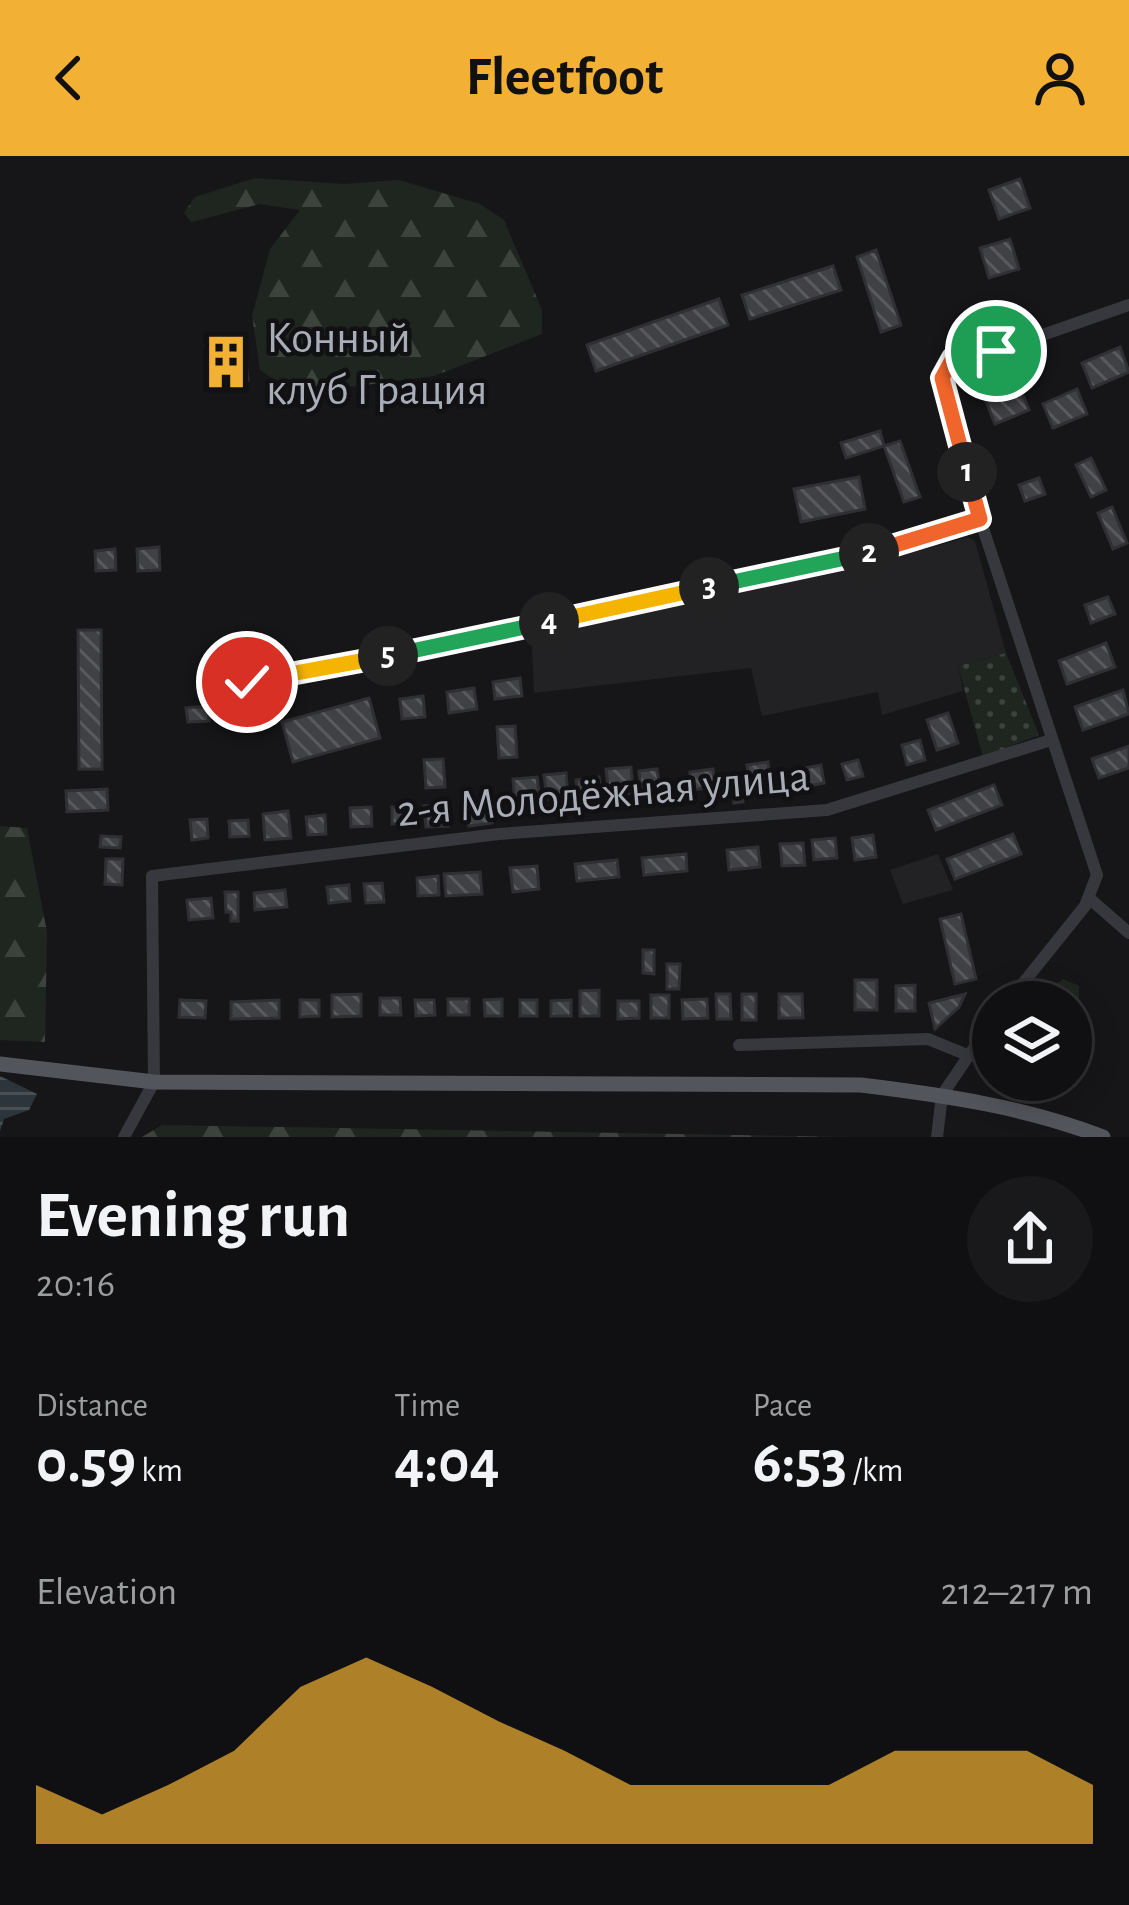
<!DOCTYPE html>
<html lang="en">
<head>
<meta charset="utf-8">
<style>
  body { margin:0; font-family:"Alegreya Sans",sans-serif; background:#19191b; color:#f1f3f6; height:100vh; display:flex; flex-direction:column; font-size:45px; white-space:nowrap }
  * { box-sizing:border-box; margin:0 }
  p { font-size:39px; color:#9c9d9f }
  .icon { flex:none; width:66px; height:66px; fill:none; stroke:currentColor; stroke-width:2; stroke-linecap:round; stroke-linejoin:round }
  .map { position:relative; height:981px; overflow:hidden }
  .drawer { display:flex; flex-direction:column; background:#101012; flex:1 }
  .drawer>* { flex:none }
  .controls { position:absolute; left:972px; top:825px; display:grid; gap:24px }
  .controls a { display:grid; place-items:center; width:120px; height:120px; border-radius:50%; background:#101012; box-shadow:0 6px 30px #0003,0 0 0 3px #303032; font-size:60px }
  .pin { position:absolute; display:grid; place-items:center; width:102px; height:102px; color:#fff; margin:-51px; border:6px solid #fff; border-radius:50%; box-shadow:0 3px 12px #0007 }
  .km { position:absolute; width:60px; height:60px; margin:-30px; border-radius:50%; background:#222; color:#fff; font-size:33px; line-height:60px; text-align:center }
  .round { display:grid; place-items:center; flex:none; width:126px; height:126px; border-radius:63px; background:#19191b }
  .headline { display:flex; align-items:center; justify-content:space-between; height:204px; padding:0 36px }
  h1 { font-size:66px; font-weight:600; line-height:90px }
  .figures { display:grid; grid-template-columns:repeat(3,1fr); gap:18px; height:204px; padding:12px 36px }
  .figures div { display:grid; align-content:center }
  .figures b { font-size:60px; font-weight:600 }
  .figures small { font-size:33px; font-weight:400 }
  .figures p { font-size:33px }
  .chart { height:336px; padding:24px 36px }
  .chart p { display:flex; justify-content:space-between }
  .chart svg { width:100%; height:216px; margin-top:12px; fill:#f2b134; opacity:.7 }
  header { display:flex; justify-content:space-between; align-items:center; height:156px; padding:0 36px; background:#f2b134; color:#111; font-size:54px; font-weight:600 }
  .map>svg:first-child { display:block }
</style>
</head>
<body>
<header><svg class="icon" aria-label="back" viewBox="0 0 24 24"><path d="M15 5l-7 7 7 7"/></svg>Fleetfoot<svg class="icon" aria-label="person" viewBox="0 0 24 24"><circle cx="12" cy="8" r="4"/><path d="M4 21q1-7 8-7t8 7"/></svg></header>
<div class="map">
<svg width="1129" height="981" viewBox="0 0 1129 981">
  <defs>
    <pattern id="grass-dots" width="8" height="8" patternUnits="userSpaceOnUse" patternTransform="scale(3)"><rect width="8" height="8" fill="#1e261f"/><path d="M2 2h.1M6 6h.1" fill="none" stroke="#3c433d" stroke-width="1.8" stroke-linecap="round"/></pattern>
    <pattern id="forest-firs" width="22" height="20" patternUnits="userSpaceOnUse" patternTransform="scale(3)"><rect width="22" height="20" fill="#1e261f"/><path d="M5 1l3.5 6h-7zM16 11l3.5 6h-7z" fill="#3c433d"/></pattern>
    <pattern id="water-rules" width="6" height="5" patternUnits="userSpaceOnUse" patternTransform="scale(3)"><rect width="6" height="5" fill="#2c353c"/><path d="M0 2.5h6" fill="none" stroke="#485056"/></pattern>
    <pattern id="building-back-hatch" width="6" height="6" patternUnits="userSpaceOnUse" patternTransform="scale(3)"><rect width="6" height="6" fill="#404145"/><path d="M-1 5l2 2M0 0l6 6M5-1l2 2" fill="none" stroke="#595a5e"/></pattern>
  </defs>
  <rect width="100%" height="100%" fill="#161618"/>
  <g fill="#222225">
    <polygon points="968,381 975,385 1006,497 958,510 963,535 882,559 878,536 762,560 751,512 534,537 531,470 850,414"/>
    <polygon points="938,698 953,734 903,748 890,714"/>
  </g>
  <polygon fill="url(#grass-dots)" points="1006,497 1039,579 983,601 958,510"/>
  <g fill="url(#forest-firs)">
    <polygon points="255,22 344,28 399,24 480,48 504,64 542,154 542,178 434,220 296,238 260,214 252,160 270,93 300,54 260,48 191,66 184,57 195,41"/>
    <polygon points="0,670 27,672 47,776 45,886 0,884"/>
    <polygon points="1063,823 1079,830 1079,917 1071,915 1071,846 1034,846"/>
    <polygon points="162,969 848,981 142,981"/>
  </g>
  <polygon fill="url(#water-rules)" points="0,920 37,938 29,954 4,963 0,975"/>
  <g fill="url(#building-back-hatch)" stroke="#303034" stroke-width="3">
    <polygon points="1020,23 1030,52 999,63 989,34"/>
    <polygon points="1010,83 1019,113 989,122 980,92"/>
    <polygon points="876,94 901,169 881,176 857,101"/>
    <polygon points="833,110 841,134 750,163 742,139"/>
    <polygon points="719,143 728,169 596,215 587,189"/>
    <polygon points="244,185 248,224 208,227 205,189"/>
    <polygon points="1120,191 1129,216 1092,232 1082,207"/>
    <polygon points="1019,229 1029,254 995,268 985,243"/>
    <polygon points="1077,233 1087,258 1053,272 1043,248"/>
    <polygon points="880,275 884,290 846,302 841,287"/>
    <polygon points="900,285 920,341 904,346 884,290"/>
    <polygon points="1091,302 1106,334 1091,341 1076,309"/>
    <polygon points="859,321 865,353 801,366 794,333"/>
    <polygon points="1039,322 1045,338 1025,345 1019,329"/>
    <polygon points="1112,351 1127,387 1113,393 1098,357"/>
    <polygon points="159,391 160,414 138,415 137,393"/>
    <polygon points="115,393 116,414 96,415 95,395"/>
    <polygon points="1108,441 1115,458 1091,467 1085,449"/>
    <polygon points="78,474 101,474 102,613 79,613"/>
    <polygon points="1106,487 1115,511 1067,528 1059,505"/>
    <polygon points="520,522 522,540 495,543 493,526"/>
    <polygon points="474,532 477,553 449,557 447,536"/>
    <polygon points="1123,534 1129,558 1083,574 1075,551"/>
    <polygon points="423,540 425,561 402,563 400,543"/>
    <polygon points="369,542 380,582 293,606 282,566"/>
    <polygon points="222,545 245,545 246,556 222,556"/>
    <polygon points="208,550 209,565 188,566 186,552"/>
    <polygon points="948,557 958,587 937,594 927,564"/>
    <polygon points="515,570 517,601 499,602 497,571"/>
    <polygon points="920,584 925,604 907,609 902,589"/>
    <polygon points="1129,590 1129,612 1099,622 1092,603"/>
    <polygon points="443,603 445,631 426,632 424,604"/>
    <polygon points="858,604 863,620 847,624 842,608"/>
    <polygon points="768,606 771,630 750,633 747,609"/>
    <polygon points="821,609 824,627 804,631 800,613"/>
    <polygon points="631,611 633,637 609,640 606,613"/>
    <polygon points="657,613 660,633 641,635 639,615"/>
    <polygon points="713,613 715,631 691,634 690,616"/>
    <polygon points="566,617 568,641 547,643 544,619"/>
    <polygon points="740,620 743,646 734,647 731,621"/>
    <polygon points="537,621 540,645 515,647 513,623"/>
    <polygon points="599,621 601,639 578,641 576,624"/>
    <polygon points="994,629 1002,649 936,674 928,654"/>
    <polygon points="107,633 108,654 67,656 66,635"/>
    <polygon points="490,646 492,667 469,670 466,649"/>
    <polygon points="447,649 448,670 426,671 424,650"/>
    <polygon points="371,651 372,670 351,671 350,652"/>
    <polygon points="392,651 409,651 409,667 392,668"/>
    <polygon points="288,655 291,682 265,684 263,658"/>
    <polygon points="325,659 326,678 308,679 306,661"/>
    <polygon points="207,663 208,682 192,684 190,664"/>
    <polygon points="248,664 249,680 230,681 229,665"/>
    <polygon points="1013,678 1021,698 955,723 947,703"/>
    <polygon points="873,679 876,701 855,704 852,682"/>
    <polygon points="101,680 121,681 120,692 100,691"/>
    <polygon points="835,682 837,702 814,704 812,684"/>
    <polygon points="803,687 805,709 782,710 780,688"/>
    <polygon points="758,691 760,711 729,714 727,694"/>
    <polygon points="686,698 687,715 644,719 642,702"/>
    <polygon points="106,703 123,703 122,729 105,728"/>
    <polygon points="617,704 619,721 577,725 575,708"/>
    <polygon points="537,710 539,733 513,736 510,712"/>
    <polygon points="480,716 482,738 446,740 444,718"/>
    <polygon points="438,720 439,739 418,740 417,722"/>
    <polygon points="382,727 384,746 366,747 364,728"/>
    <polygon points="349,729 350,745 329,747 327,731"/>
    <polygon points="285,734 287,751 255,754 254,737"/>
    <polygon points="225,736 238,736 238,765 231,765 231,756 226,756"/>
    <polygon points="211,742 213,762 189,764 187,744"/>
    <polygon points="961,758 976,823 955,828 940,763"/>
    <polygon points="643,794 654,794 654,818 643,817"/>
    <polygon points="667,808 680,808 679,833 667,833"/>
    <rect x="855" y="824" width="22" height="30"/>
    <polygon points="915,829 915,855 896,855 896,830"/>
    <polygon points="599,834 599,860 580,860 580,835"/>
    <polygon points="361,838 361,860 332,861 332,839"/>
    <polygon points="716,838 730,838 731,863 717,863"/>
    <rect x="742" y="838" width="14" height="26"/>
    <polygon points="779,838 802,838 803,862 779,862"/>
    <polygon points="965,838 959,851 935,873 929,847"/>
    <rect x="651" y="839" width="18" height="23"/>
    <polygon points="380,842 400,842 401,859 380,859"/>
    <rect x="448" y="843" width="21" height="16"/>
    <polygon points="502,843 502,860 485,860 484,844"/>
    <polygon points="707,843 708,862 683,863 682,844"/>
    <polygon points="180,844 206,845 205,862 179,861"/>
    <polygon points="279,844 279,862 231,863 231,846"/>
    <polygon points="300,844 319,844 319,860 300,861"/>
    <polygon points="415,844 434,844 435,859 416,860"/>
    <rect x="520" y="844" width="17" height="16"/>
    <polygon points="571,844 571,860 551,860 551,845"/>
    <polygon points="618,845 639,845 639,862 618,863"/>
  </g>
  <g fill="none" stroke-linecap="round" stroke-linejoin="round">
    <g stroke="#37383d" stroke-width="12">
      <path d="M224 513 247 526C492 481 741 435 980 363"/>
      <polyline points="1089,742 1129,777"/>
      <polyline points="1008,846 1085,750 1097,719 980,363 942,222 953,202 996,195 1129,149"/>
      <polyline points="739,889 928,883 965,898"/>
      <polyline points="124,981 154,926 152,720 499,678 827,654 1051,584"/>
      <polyline points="937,981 942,939 993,864"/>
    </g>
    <path stroke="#53555c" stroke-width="15" d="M0 908 154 926 861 929C943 939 1026 951 1103 981"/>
  </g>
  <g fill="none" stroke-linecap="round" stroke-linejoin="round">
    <defs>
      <polyline id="split-1" points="967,316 942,222 953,202 996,195"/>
      <polyline id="split-2" points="869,397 980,363 967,316"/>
      <polyline id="split-3" points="709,431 869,397"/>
      <polyline id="split-4" points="549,466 709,431"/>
      <polyline id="split-5" points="388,500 549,466"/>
      <polyline id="split-6" points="247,526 388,500"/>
    </defs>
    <use href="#split-1" stroke="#fff" stroke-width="24"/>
    <use href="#split-2" stroke="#fff" stroke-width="24"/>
    <use href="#split-3" stroke="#fff" stroke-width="24"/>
    <use href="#split-4" stroke="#fff" stroke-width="24"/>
    <use href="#split-5" stroke="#fff" stroke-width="24"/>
    <use href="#split-6" stroke="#fff" stroke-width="24"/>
    <use href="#split-1" stroke="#f0652b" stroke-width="15"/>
    <use href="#split-2" stroke="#f0652b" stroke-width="15"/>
    <use href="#split-3" stroke="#22a559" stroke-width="15"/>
    <use href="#split-4" stroke="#f5b400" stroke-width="15"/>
    <use href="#split-5" stroke="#22a559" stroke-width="15"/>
    <use href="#split-6" stroke="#f5b400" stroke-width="15"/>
  </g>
  <defs>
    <symbol id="building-bare" viewBox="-9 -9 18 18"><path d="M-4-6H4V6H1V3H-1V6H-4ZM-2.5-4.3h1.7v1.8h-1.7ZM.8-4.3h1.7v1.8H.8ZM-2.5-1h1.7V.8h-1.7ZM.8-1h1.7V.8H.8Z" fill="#f2b134" stroke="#111113" stroke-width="2.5" paint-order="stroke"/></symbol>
  </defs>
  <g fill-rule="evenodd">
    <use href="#building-bare" x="188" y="168" width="76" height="76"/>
  </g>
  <g text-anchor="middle" stroke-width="9" stroke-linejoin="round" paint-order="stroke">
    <g font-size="45" fill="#a8adb8" stroke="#111113" text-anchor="start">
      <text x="266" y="196">Конный<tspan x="266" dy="52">клуб Грация</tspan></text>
    </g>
    <g font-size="45" fill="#a8adb8" stroke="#111113">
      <text transform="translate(603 636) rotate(-5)" y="16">2-я Молодёжная улица</text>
    </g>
  </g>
</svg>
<div class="controls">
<a><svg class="icon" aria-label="layers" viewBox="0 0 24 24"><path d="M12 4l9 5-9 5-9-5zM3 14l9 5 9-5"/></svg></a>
</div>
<div class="pin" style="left:996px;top:195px;background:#1e9e55"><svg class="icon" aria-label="arrive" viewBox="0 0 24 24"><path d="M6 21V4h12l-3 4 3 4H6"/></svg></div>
<div class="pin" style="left:247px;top:526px;background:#d93025"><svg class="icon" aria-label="check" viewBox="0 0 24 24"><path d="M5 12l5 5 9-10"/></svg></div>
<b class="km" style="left:967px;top:316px">1</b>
<b class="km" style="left:869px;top:397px">2</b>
<b class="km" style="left:709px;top:431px">3</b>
<b class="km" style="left:549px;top:466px">4</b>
<b class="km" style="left:388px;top:500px">5</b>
</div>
<section class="drawer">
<div class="headline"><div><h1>Evening run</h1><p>20:16</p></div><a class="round"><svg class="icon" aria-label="share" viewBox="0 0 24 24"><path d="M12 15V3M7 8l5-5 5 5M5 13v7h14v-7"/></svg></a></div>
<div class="figures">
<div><p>Distance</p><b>0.59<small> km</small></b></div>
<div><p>Time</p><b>4:04</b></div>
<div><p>Pace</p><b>6:53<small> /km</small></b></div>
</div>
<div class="chart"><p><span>Elevation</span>212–217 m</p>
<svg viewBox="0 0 160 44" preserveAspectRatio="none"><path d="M0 44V32L10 38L20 32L30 25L40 12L50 6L60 12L70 19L80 25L90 32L100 32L110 32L120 32L130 25L140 25L150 25L160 32V44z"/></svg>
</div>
</section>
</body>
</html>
